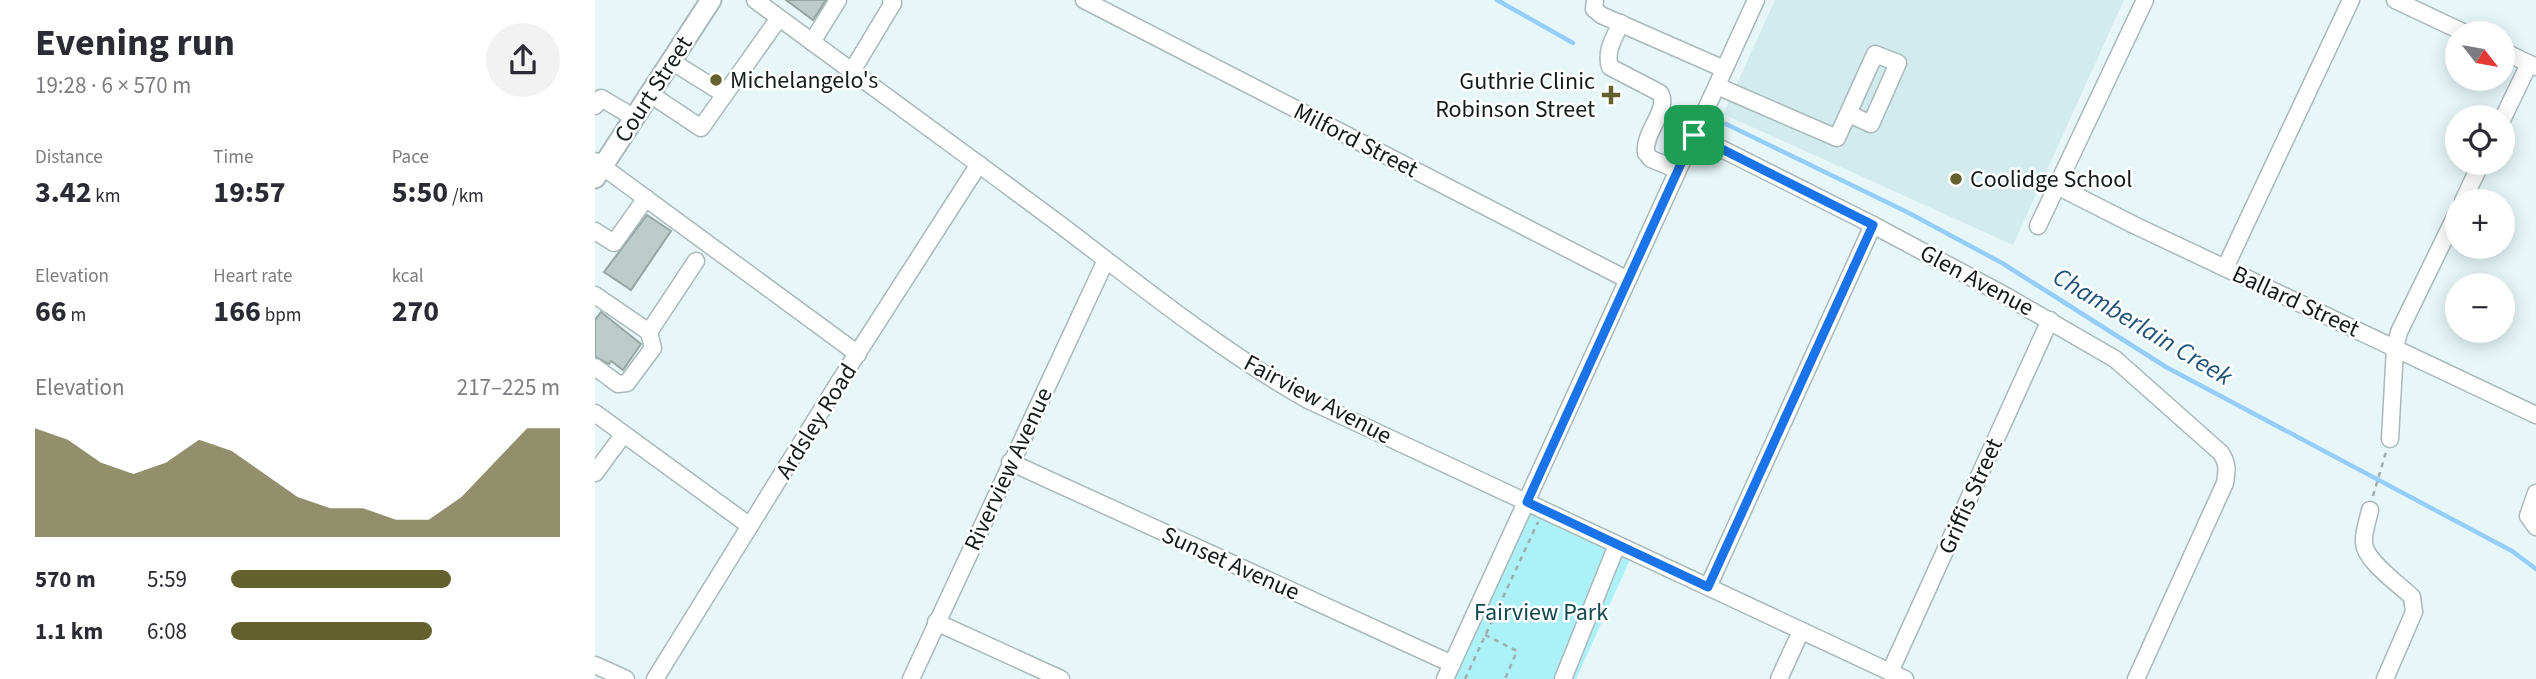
<!DOCTYPE html>
<html lang="en">
<head>
<meta charset="utf-8">
<style>
  body { margin:0; font-family:"Source Sans 3",sans-serif; background:#f2f2f3; color:#2b2b33; height:100vh; display:flex; flex-direction:column; font-size:26px; white-space:nowrap }
  * { box-sizing:border-box; margin:0 }
  p { font-size:23px; color:#7c7c81 }
  .icon { flex:none; width:38px; height:38px; fill:none; stroke:currentColor; stroke-width:2; stroke-linecap:round; stroke-linejoin:round }
  .map { position:relative; flex:1; overflow:hidden }
  .sheet { display:flex; flex-direction:column; background:#fff; width:595px }
  .sheet>* { flex:none }
  .needle { width:46px; rotate:121deg }
  .controls { position:absolute; left:1850px; top:21px; display:grid; gap:14px }
  .controls a { display:grid; place-items:center; width:70px; height:70px; border-radius:50%; background:#fff; box-shadow:0 4px 18px #0003; font-size:35px }
  .pin { position:absolute; display:grid; place-items:center; width:60px; height:60px; color:#fff; margin:-30px; border-radius:14px; box-shadow:0 4px 10px #0006 }
  .round { display:grid; place-items:center; flex:none; width:74px; height:74px; border-radius:37px; background:#f2f2f3 }
  .overview { display:flex; align-items:center; justify-content:space-between; height:119px; padding:0 35px }
  h1 { font-size:38px; font-weight:700; line-height:52px }
  .figures { display:grid; grid-template-columns:repeat(3,1fr); gap:10px; height:119px; padding:7px 35px }
  .figures div { display:grid; align-content:center }
  .figures b { font-size:30px; font-weight:700 }
  .figures small { font-size:19px; font-weight:400 }
  .figures p { font-size:19px }
  .chart { height:196px; padding:14px 35px }
  .chart p { display:flex; justify-content:space-between }
  .chart svg { width:100%; height:126px; margin-top:7px; fill:#63612e; opacity:.7 }
  ul { padding:0 35px; list-style:none; font-size:23px }
  li { display:grid; grid-template-columns:112px 84px 1fr; align-items:center; height:52px }
  li i { height:18px; border-radius:9px; background:#63612e }
  main { display:flex; flex:1; min-height:0 }
  .map>svg:first-child { display:block }
</style>
</head>
<body>
<main>
<section class="sheet">
<div class="overview"><div><h1>Evening run</h1><p>19:28 · 6 × 570 m</p></div><a class="round"><svg class="icon" aria-label="share" viewBox="0 0 24 24"><path d="M12 15V3M7 8l5-5 5 5M5 13v7h14v-7"/></svg></a></div>
<div class="figures">
<div><p>Distance</p><b>3.42<small> km</small></b></div>
<div><p>Time</p><b>19:57</b></div>
<div><p>Pace</p><b>5:50<small> /km</small></b></div>
</div>
<div class="figures">
<div><p>Elevation</p><b>66<small> m</small></b></div>
<div><p>Heart rate</p><b>166<small> bpm</small></b></div>
<div><p>kcal</p><b>270</b></div>
</div>
<div class="chart"><p><span>Elevation</span>217–225 m</p>
<svg viewBox="0 0 160 44" preserveAspectRatio="none"><path d="M0 44V6L10 10L20 18L30 22L40 18L50 10L60 14L70 22L80 30L90 34L100 34L110 38L120 38L130 30L140 18L150 6L160 6V44z"/></svg>
</div>
<ul>
<li><b>570 m</b>5:59<i style="width:67%"></i></li>
<li><b>1.1 km</b>6:08<i style="width:61%"></i></li>
</ul>
</section>
<div class="map">
<svg width="1941" height="679" viewBox="0 0 1941 679">
  <rect width="100%" height="100%" fill="#e7f7f8"/>
  <polygon fill="#d2ecee" points="1180,0 1529,0 1418,245 1128,114"/>
  <polygon fill="#acf0f8" points="932,502 1038,553 981,679 850,679"/>
  <g fill="none" stroke-linecap="round" stroke-linejoin="round">
    <g stroke="#95cdfc" stroke-width="4.5">
      <polyline points="902,0 978,43"/>
      <polyline points="1131,124 1312,212 1407,263 1571,367 1917,551 1941,569"/>
    </g>
  </g>
  <g fill="#bcccc9" stroke="#97a6a3" stroke-width="2">
    <polygon points="191,0 231,0 218,20"/>
    <polygon points="52,215 76,231 36,290 9,272"/>
    <polygon points="6,312 46,344 28,370 16,361 14,364 0,357 0,320"/>
  </g>
  <g fill="none" stroke-linecap="round" stroke-linejoin="round">
    <defs>
      <g id="minor">
        <path d="M160 0C262 75 365 150 467 226 547 287 625 350 713 400L1310 679"/>
        <polyline points="489,0 1033,280"/>
        <polyline points="1000,0 999,9 1006,15 1129,69"/>
        <polyline points="1800,0 1870,33"/>
        <path d="M1026 23C1019 38 1010 51 1015 67L1065 93C1075 110 1048 132 1051 153L1056 159 1083 170"/>
        <polyline points="217,42 243,0"/>
        <polyline points="1908,51 1941,67"/>
        <polyline points="76,61 129,94"/>
        <polyline points="257,71 298,3 296,0"/>
        <polyline points="1122,86 1242,138 1280,54 1303,63 1276,124 1254,114"/>
        <polyline points="55,94 106,128 184,18"/>
        <polyline points="0,106 6,98 40,118"/>
        <polyline points="1908,118 1934,64"/>
        <path d="M1099 135 1278 225 1411 296 1520 359 1626 453C1633 464 1632 470 1630 483L1541 679"/>
        <polyline points="0,161 263,354"/>
        <polyline points="1462,186 1539,225 1941,415"/>
        <polyline points="1868,201 1886,163"/>
        <polyline points="1443,226 1550,0"/>
        <polyline points="0,231 19,243 51,198"/>
        <polyline points="1630,268 1756,0"/>
        <polyline points="0,295 54,332 58,348 32,383 23,384 0,367"/>
        <polyline points="54,332 101,261"/>
        <polyline points="0,413 155,526"/>
        <polyline points="1795,439 1800,348 1804,332 1862,213"/>
        <polyline points="415,462 857,664"/>
        <polyline points="0,473 28,435"/>
        <polyline points="1941,493 1933,516 1941,527"/>
        <path d="M1775 510C1773 520 1768 533 1769 543 1770 561 1805 585 1817 597L1819 612 1790 679"/>
        <polyline points="1113,587 1278,225"/>
        <polyline points="341,622 466,679"/>
        <polyline points="0,665 31,679"/>
        <polyline points="1295,672 1455,320"/>
        <polyline points="60,679 244,382 384,164"/>
        <polyline points="316,679 511,260"/>
        <polyline points="850,679 1161,0"/>
        <polyline points="968,679 1022,545"/>
        <polyline points="1184,679 1206,631"/>
      </g>
      <polyline id="major" points="0,178 116,0"/>
    </defs>
    <use href="#minor" stroke="#a9b8b9" stroke-width="19"/>
    <use href="#major" stroke="#a9b8b9" stroke-width="23"/>
    <g stroke="#a0adad" stroke-width="2.5" stroke-dasharray="5 5" stroke-linecap="butt">
      <polyline points="1778,496 1791,452"/>
      <polyline points="890,635 922,651 910,679"/>
      <polyline points="870,679 943,522"/>
    </g>
    <use href="#minor" stroke="#fff" stroke-width="16"/>
    <use href="#major" stroke="#fff" stroke-width="19"/>
  </g>
  <g fill="none" stroke-linecap="round" stroke-linejoin="round">
    <defs>
      <polygon id="route" points="1099,135 1278,225 1113,587 932,502"/>
    </defs>
    <use href="#route" stroke="#fff" stroke-width="14"/>
    <use href="#route" stroke="#1a73e8" stroke-width="9"/>
  </g>
  <g fill="#63612e" stroke="#fff" stroke-width="2.5">
    <circle cx="121" cy="80" r="7"/>
    <path d="M1012.5 84.5h7v7h7v7h-7v7h-7v-7h-7v-7h7z"/>
    <circle cx="1361" cy="179" r="7"/>
  </g>
  <g text-anchor="middle" stroke-width="5" stroke-linejoin="round" paint-order="stroke">
    <g font-size="24" fill="#161c1c" stroke="#fff" text-anchor="start">
      <text x="135" y="88">Michelangelo's</text>
      <text x="1000" y="89" text-anchor="end">Guthrie Clinic<tspan x="1000" dy="28">Robinson Street</tspan></text>
      <text x="1375" y="187">Coolidge School</text>
    </g>
    <g font-size="24" fill="#161c1c" stroke="#fff">
      <text transform="translate(58 89) rotate(-57)" y="8">Court Street</text>
      <text transform="translate(761 140) rotate(27)" y="8">Milford Street</text>
      <text transform="translate(1382 280) rotate(28)" y="8">Glen Avenue</text>
      <text transform="translate(1701 301) rotate(25)" y="8">Ballard Street</text>
      <text transform="translate(723 399) rotate(28)" y="8">Fairview Avenue</text>
      <text transform="translate(221 421) rotate(-58)" y="8">Ardsley Road</text>
      <text transform="translate(413 469) rotate(-65)" y="8">Riverview Avenue</text>
      <text transform="translate(1375 496) rotate(-66)" y="8">Griffis Street</text>
      <text transform="translate(636 563) rotate(24)" y="8">Sunset Avenue</text>
    </g>
    <g font-size="24" fill="#11484e" stroke="#fff">
      <text x="946" y="620">Fairview Park</text>
    </g>
    <g font-size="26" font-style="italic" fill="#20547a" stroke="#fff">
      <text transform="translate(1548 326) rotate(31)" y="9">Chamberlain Creek</text>
    </g>
  </g>
</svg>
<div class="controls">
<a><svg class="needle" viewBox="-14 -14 28 28"><path d="M0-13l5 13h-10z" fill="#e53935"/><path d="M0 13l5-13h-10z" fill="#7c7c81"/></svg></a>
<a><svg class="icon" aria-label="locate" viewBox="0 0 24 24"><circle cx="12" cy="12" r="6"/><path d="M12 2v4M12 18v4M2 12h4M18 12h4"/></svg></a>
<a>+</a>
<a>−</a>
</div>
<div class="pin" style="left:1099px;top:135px;background:#1e9e55"><svg class="icon" aria-label="arrive" viewBox="0 0 24 24"><path d="M6 21V4h12l-3 4 3 4H6"/></svg></div>
</div>
</main>
</body>
</html>
